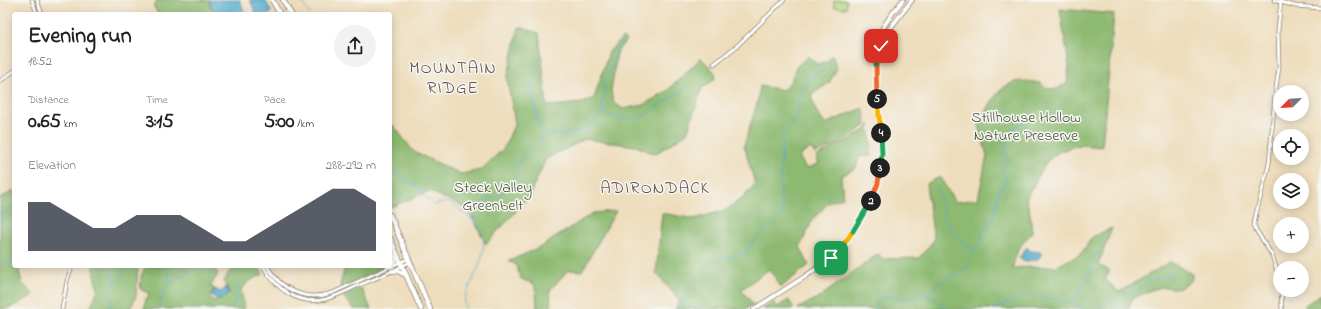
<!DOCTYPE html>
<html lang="en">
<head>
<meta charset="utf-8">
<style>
  body { margin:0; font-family:"Indie Flower",sans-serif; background:#f2f2f2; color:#222; height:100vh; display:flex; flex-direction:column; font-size:15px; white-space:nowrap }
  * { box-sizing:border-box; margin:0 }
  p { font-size:13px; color:#767676 }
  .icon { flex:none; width:22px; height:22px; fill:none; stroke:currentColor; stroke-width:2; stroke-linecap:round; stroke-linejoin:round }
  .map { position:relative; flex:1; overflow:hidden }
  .side { position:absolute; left:12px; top:12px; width:380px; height:256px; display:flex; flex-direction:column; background:#fff; border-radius:4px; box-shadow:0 2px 10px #0003 }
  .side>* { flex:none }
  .needle { width:26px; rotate:246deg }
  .buttons { position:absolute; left:1273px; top:85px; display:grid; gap:8px }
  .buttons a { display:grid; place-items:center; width:36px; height:36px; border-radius:50%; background:#fff; box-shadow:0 2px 10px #0003; font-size:20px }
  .pin { position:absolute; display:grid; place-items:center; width:34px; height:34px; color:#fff; margin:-17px; border-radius:8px; box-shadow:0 2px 6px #0006 }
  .km { position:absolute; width:20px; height:20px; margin:-10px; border-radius:50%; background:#222; color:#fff; font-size:11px; line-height:20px; text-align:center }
  .round { display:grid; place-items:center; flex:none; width:42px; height:42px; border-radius:21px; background:#f2f2f2 }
  .headline { display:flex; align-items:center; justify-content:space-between; height:68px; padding:0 16px }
  h1 { font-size:22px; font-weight:700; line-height:30px }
  .metrics { display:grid; grid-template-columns:repeat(3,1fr); gap:6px; height:68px; padding:4px 16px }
  .metrics div { display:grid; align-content:center }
  .metrics b { font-size:20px; font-weight:700 }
  .metrics small { font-size:11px; font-weight:400 }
  .metrics p { font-size:11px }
  .chart { height:112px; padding:8px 16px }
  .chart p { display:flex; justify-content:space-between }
  .chart svg { width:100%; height:72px; margin-top:4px; fill:#111827; opacity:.7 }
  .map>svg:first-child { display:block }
</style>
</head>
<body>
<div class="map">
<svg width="1321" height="309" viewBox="0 0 1321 309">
  <rect width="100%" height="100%" fill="#f6f6f2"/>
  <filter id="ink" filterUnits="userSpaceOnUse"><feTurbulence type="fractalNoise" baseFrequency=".025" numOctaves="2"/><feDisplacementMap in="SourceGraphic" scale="8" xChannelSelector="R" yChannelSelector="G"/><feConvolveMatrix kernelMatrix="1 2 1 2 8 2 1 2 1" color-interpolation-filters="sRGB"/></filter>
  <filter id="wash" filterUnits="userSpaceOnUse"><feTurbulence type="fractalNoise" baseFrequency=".012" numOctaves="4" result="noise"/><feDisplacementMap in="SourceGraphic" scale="16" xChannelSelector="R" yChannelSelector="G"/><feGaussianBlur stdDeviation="0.9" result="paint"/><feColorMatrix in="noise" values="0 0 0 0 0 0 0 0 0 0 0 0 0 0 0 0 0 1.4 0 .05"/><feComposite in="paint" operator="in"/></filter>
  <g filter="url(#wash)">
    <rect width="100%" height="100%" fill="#eeddbc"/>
    <polygon fill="#b2d983" stroke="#677a50" points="834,0 847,0 846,8 834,7"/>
    <g fill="#8db971" stroke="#546a46">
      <path d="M157 0H211L209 3C210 10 214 12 221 14H158L154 7Z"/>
      <path d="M1060 9 1114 14 1102 147 1079 145 1060 151 1047 161 1026 199 1030 213 1032 232 1018 249 1012 268 1057 266 1081 254 1092 237 1112 228 1098 265 1110 271 1105 279 1119 292 1170 262 1192 274V280L1178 289C1157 284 1151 291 1133 298L1128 309H797L821 296 878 254 883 259 919 258 934 240 926 184 940 177 955 202 978 199 987 156 979 125C988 109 996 87 1015 82 1023 80 1033 82 1041 83L1046 88 1057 89 1067 83 1069 66Z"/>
      <polygon points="519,27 539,33 547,106 583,103 594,98 609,52 622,38 626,40 617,52 611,91 613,102 623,109 643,105 667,91 701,58 712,69 716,75 715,79 702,88 687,133 655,154 636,146 585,139 546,159 528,198 486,244 468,209 429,191 391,207 390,127 393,125 414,152 461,174 481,170 504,148 515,123 507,79"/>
      <polygon points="832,55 837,68 829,83 811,95 816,111 825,124 863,108 866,120 865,126 837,144 815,154 811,148 799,156 806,169 819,163 816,157 866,130 869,124 872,156 859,157 856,168 841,176 843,198 829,202 813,219 800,247 809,265 781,287 769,269 741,290 753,304 746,309 675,309 680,301 656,273 662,213 694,219 726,210 744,197 755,184 744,145 757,104 760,86 783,90 791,81 796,67 809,56 816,64 827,62"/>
      <polygon points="14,191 14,266 18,266 22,283 34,295 8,309 0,309 0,198"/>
      <polygon points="616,211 582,271 568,270 550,290 551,309 537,309 536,290 534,284 521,279 516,265 509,261 541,247 593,213"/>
      <polygon points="93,266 138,266 136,296 130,309 90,309 98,289 94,277"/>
      <polygon points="146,266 213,266 218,274 210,287 213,287 214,289 210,297 213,301 222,299 230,293 224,282 229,272 239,267 248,268 251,266 258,266 263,274 248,282 241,290 244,309 144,309 146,299 149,295 148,293 140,289 141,276"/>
      <polygon points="351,266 388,266 341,288 340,285 345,267"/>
      <polygon points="361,288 371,309 354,309 344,297 343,295"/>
      <polygon points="1321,294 1321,309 1306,309 1305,305"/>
      <polygon points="789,300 794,309 763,309 774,302 777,307"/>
    </g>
    <g fill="#4fa9cc" stroke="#366274">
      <path d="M212 0H240L245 14C233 14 220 16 211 7L210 3Z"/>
      <polygon points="250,0 265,0 271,10 270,14 256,14"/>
      <path d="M1027 247 1031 251 1038 252 1039 251 1042 254 1037 260C1031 260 1024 263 1019 258Z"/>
      <polygon points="226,287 229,292 225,297 217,299 212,296 215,289 221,292"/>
    </g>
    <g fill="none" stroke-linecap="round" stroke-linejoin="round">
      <g stroke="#4fa9cc" stroke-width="1">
        <polyline points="300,0 310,14"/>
        <polyline points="538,56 538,72 535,75 535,79 531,82 531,86 538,122 543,136"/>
        <path d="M602 113V105L605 95 603 83 613 66C609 56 617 48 623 41"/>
        <polyline points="390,116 390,118"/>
        <path d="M390 168C399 176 409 181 418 188 424 193 427 200 433 205L447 202 452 204C460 210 472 217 478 226 491 242 479 266 472 282 467 291 463 299 465 309"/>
        <polyline points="936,186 941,197 940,204 944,208 943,216 948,223 950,228 972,250"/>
        <polyline points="0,220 3,214 14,204"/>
        <path d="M475 223 474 216 481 205 487 199 498 197 518 175 516 165 517 162C528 152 537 152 543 137L550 134 562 135 581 131 591 127 602 113 627 120 640 118 687 87"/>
        <polyline points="0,262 7,262 14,257"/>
        <polyline points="108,266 115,282"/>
        <polyline points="169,282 185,276 191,271 200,266"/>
        <polyline points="925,295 934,299 948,309"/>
        <polyline points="1071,303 1074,297 1080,291 1084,283 1089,275 1092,263 1102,245"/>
        <polyline points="111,309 111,288 126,270 126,266"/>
        <polyline points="160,309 161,298 169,282 168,266"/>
        <polyline points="231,309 235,303 238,283"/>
        <path d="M680 309 689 289 710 266 722 258 738 255 745 252 757 238 781 216 782 209 780 179 783 133 792 125 799 108V94C812 83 803 77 824 69"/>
        <polyline points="875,309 876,303 882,297 911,298 925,295 950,276 960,274 966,268 973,251 982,241 982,232 989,226 992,220 997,203 997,194 1004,183 1005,180 1003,172 1003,167 1007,161 1005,147 1010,140 1011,131 1014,128 1028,121 1037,115"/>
        <polyline points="994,309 1028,294 1042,298 1052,298 1076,304 1081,306 1083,309"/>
        <polyline points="1097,309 1113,297 1121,296 1126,293 1134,292 1138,290 1148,281 1173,274"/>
      </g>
    </g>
  </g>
  <g filter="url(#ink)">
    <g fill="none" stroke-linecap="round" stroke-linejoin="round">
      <defs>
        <g id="minor">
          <polyline points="32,0 37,14"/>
          <polyline points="37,0 42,14"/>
          <polyline points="1274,0 1295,6 1321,8"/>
          <polyline points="714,64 738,45 784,0"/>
          <polyline points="0,81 14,71"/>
          <path d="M263 266C276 289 298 306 326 299 336 296 347 291 357 286 375 279 393 271 410 262"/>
          <path d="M267 266C281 290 305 302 332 293L408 259"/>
          <polyline points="1280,281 1272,255 1256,230 1254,225 1256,214 1269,164 1275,95 1279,67 1278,30 1281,0"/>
          <polyline points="1281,290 1282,309"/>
          <polyline points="62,309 67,281 72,266"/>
        </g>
        <g id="major">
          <polyline points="876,63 881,46 888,31 912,0"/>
          <path d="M754 309 806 276 831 258 841 247 867 209 877 183 882 154 877 103 876 63C867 45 892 13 903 0"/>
        </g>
        <g id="highway">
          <polyline points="272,0 280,14"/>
          <polyline points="283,0 291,14"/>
          <polyline points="390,215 430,309"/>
          <polyline points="390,238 421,309"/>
          <polyline points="392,266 395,261 396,254"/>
          <polyline points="392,271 398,271 406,275"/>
        </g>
      </defs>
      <use href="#minor" stroke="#857c6c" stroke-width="4.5"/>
      <use href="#major" stroke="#857c6c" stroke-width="5.5"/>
      <use href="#highway" stroke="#857c6c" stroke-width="6"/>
      <use href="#minor" stroke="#fff" stroke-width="3"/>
      <use href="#major" stroke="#fff" stroke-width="4"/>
      <use href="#highway" stroke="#fff" stroke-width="4.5"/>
    </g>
  </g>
  <g fill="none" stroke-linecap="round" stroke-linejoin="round" filter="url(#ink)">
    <defs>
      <polyline id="split-1" points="831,258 841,248 853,231"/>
      <polyline id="split-2" points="853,231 871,201"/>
      <polyline id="split-3" points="871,201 878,183 880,168"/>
      <polyline id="split-4" points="880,168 882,154 881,133"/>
      <polyline id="split-5" points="877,99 881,133"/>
      <polyline id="split-6" points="876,64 877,99"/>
      <polyline id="split-7" points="876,64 881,46"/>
    </defs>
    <use href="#split-1" stroke="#fff" stroke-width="8"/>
    <use href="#split-2" stroke="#fff" stroke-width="8"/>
    <use href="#split-3" stroke="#fff" stroke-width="8"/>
    <use href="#split-4" stroke="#fff" stroke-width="8"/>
    <use href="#split-5" stroke="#fff" stroke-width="8"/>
    <use href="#split-6" stroke="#fff" stroke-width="8"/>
    <use href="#split-7" stroke="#fff" stroke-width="8"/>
    <use href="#split-1" stroke="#f5b400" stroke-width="5"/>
    <use href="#split-2" stroke="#22a559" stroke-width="5"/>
    <use href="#split-3" stroke="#f0652b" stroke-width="5"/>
    <use href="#split-4" stroke="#22a559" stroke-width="5"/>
    <use href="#split-5" stroke="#f5b400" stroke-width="5"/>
    <use href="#split-6" stroke="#f0652b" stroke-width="5"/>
    <use href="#split-7" stroke="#22a559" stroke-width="5"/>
  </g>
  <g text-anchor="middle" stroke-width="3" stroke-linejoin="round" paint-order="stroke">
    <g font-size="16" fill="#49553b" stroke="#f6f6f2">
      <text x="1026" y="122">Stillhouse Hollow<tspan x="1026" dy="18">Nature Preserve</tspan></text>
      <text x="493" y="192">Steck Valley<tspan x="493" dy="18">Greenbelt</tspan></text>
    </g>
    <g font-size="17" letter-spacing="1" fill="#674f4e" stroke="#f6f6f2">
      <text x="453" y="73">MOUNTAIN<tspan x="453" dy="20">RIDGE</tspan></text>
      <text x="655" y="193">ADIRONDACK</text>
    </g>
  </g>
</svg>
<div class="buttons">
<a><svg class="needle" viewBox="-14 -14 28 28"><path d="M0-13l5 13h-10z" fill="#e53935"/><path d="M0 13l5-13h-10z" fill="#767676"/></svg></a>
<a><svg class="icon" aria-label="locate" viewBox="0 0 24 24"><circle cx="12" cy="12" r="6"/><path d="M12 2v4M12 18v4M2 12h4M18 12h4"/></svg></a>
<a><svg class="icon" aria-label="layers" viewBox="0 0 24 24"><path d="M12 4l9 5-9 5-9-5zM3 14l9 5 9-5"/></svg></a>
<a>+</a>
<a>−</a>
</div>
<div class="pin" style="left:831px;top:258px;background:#1e9e55"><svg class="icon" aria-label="arrive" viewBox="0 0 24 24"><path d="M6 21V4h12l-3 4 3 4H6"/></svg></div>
<div class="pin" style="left:881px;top:46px;background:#d93025"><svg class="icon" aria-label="check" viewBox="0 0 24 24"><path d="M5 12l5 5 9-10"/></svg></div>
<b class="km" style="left:871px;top:201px">2</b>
<b class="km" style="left:880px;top:168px">3</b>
<b class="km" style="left:881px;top:133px">4</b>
<b class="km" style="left:877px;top:99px">5</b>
<section class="side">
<div class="headline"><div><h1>Evening run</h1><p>18:52</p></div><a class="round"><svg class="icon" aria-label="share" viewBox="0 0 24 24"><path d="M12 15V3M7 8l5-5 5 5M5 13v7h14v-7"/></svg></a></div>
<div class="metrics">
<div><p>Distance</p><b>0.65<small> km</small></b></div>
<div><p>Time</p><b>3:15</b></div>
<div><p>Pace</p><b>5:00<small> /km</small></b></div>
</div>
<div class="chart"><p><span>Elevation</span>288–292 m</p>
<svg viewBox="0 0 160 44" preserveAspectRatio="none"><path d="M0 44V14L10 14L20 22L30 30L40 30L50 22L60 22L70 22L80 30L90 38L100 38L110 30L120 22L130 14L140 6L150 6L160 14V44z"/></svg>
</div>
</section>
</div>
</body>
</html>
